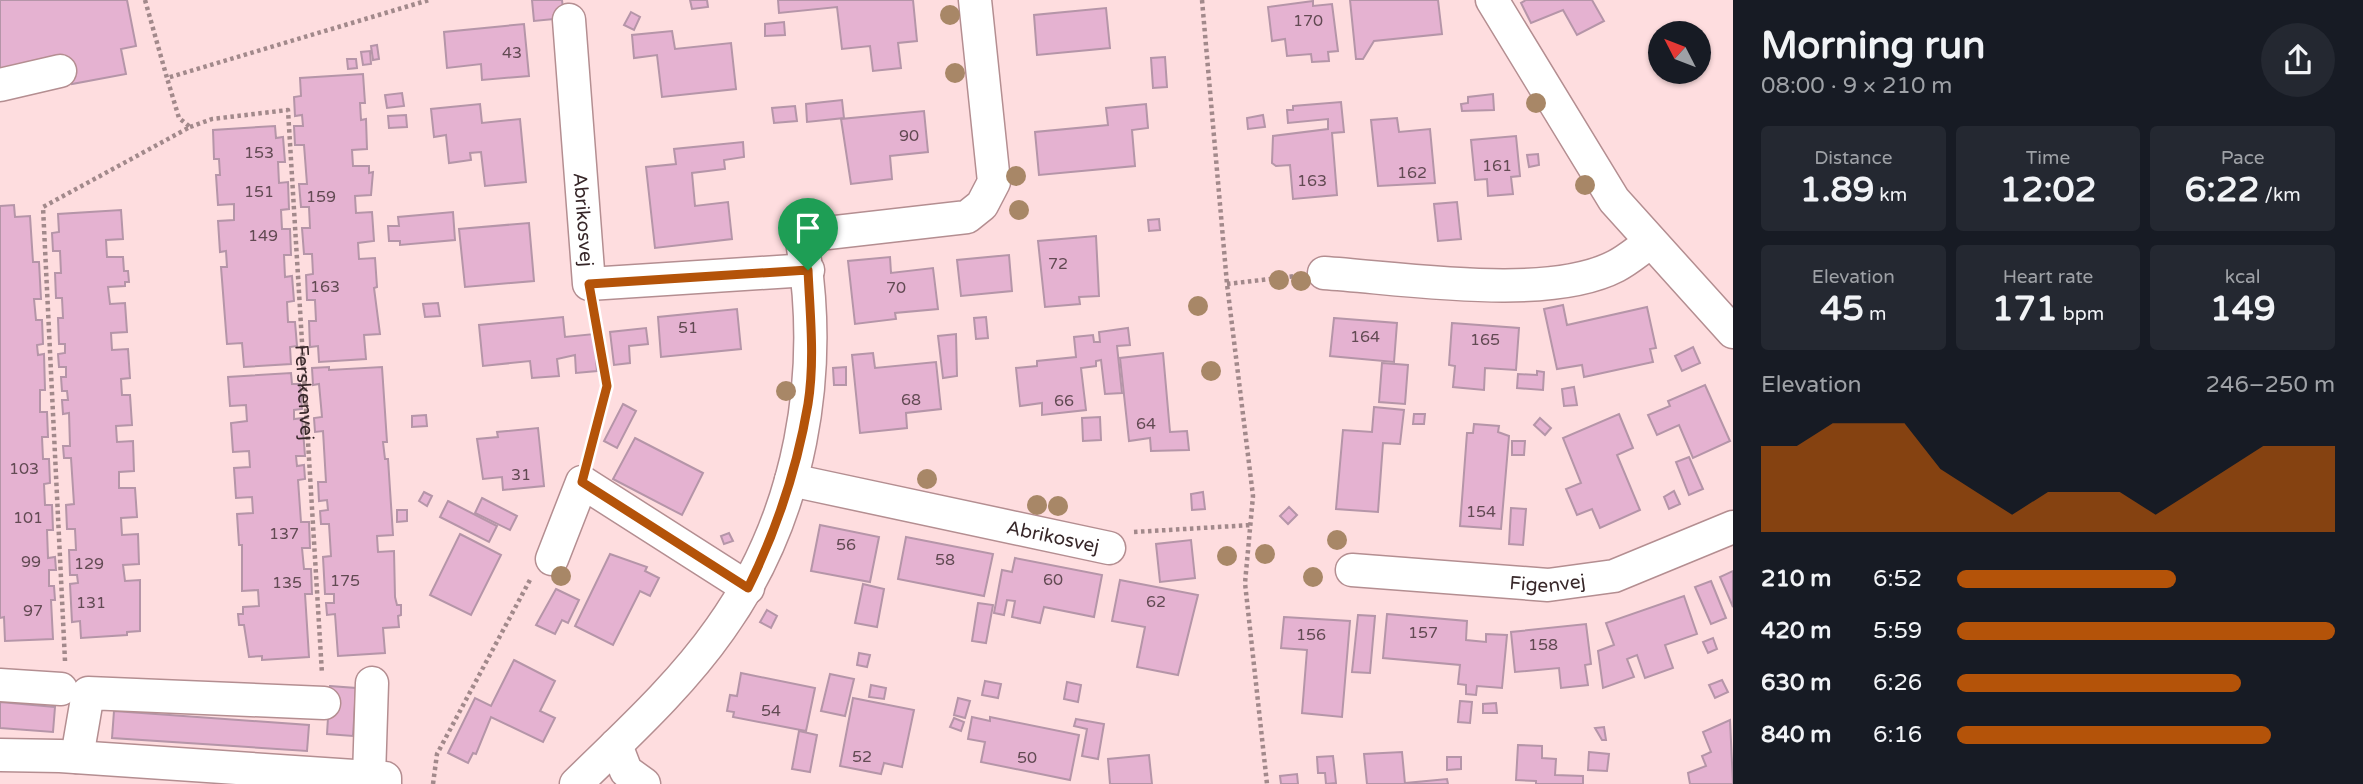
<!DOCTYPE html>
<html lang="en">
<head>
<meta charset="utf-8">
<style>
  body { margin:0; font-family:"Varela Round",sans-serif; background:#242831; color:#f1f3f6; height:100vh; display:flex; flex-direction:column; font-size:26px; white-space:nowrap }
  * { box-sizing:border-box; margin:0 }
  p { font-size:23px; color:#9ea1a6 }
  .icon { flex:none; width:38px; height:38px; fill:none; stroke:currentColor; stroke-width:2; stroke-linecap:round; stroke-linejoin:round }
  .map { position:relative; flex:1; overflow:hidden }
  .details { display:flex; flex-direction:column; background:#171b24; width:630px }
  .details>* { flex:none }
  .needle { width:46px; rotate:312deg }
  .tools { position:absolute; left:1648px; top:21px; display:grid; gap:14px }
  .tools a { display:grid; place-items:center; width:63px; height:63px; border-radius:50%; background:#171b24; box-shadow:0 2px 5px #0004; font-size:35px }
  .pin { position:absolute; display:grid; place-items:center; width:60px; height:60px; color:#fff; margin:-72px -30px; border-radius:50% 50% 50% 0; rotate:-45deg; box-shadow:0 0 7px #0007 }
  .pin .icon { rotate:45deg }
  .round { display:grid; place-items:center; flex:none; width:74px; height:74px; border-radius:37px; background:#242831 }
  .summary { display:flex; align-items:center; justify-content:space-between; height:119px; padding:0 28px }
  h1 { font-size:38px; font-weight:700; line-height:52px }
  .stats { display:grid; grid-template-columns:repeat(3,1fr); gap:10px; height:119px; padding:7px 28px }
  .stats div { display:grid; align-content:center; border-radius:7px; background:#242831; text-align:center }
  .stats b { font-size:35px; font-weight:700 }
  .stats small { font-size:19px; font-weight:400 }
  .stats p { font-size:19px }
  .chart { height:196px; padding:14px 28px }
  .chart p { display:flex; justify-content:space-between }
  .chart svg { width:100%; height:126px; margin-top:7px; fill:#b45309; opacity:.7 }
  ul { padding:0 28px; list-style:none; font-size:23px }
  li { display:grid; grid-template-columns:112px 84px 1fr; align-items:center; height:52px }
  li i { height:18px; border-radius:9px; background:#b45309 }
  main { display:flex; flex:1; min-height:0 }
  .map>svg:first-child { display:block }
</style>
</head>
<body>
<main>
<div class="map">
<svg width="1733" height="784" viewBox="0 0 1733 784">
  <rect width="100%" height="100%" fill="#fedddf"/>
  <g fill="#e5b2d1" stroke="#b595a8" stroke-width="2">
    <polygon points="0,0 127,0 136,46 121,49 126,74 72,84 67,59 0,72"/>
    <polygon points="532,0 562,0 564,18 534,21"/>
    <polygon points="690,0 707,0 708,7 692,9"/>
    <polygon points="778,0 913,0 917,41 898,43 901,68 873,71 870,46 842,49 837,7 779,13"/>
    <polygon points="1350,0 1438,0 1442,34 1374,41 1363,59 1356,59"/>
    <polygon points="1526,0 1592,0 1604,21 1577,35 1563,10 1531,23 1521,3"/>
    <polygon points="1313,1 1313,6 1332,4 1338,51 1328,52 1329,61 1312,62 1311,54 1287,56 1285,39 1272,41 1268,7"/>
    <polygon points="1106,8 1110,48 1037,55 1034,15"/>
    <polygon points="631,12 640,17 634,30 624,25"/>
    <polygon points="784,22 785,35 765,36 765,24"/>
    <polygon points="524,24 529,76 482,80 481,64 447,68 444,32"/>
    <polygon points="672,31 675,49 731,43 736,89 662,97 657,55 634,58 632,35"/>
    <polygon points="377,45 379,59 373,60 371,46"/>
    <polygon points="370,51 371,64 363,65 361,52"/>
    <polygon points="1165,57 1167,87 1153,88 1151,58"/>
    <polygon points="347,59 356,59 357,68 348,69"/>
    <polygon points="363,74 365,103 360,103 361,120 366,119 367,149 352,150 353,166 369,166 369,173 373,172 371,195 355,196 356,213 372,212 374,241 358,243 359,259 375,258 377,287 374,288 380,334 364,335 366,359 319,362 318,346 310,347 309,321 316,321 315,300 307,300 306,275 313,274 312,254 304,254 302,228 310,228 309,207 301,207 299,184 307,184 304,145 295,145 294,126 303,126 302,115 295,116 294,97 301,96 300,78"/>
    <polygon points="402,93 404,106 387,108 385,95"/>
    <polygon points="1493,94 1494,110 1462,111 1461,104 1468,103 1468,97"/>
    <polygon points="842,100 844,118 807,122 806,104"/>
    <polygon points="1341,102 1344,132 1332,133 1337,195 1293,199 1290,165 1276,166 1272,163 1273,136 1328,129 1328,119 1288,123 1287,110 1293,110 1293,106"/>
    <polygon points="480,104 482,123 520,119 526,182 485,186 481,152 470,153 471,160 449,163 446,135 434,137 431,109"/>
    <polygon points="1146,104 1148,128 1132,130 1135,166 1039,175 1035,132 1108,125 1106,108"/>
    <polygon points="795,106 797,121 774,123 772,108"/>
    <polygon points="924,111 928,152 890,156 892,179 851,184 841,119"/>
    <polygon points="406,115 407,127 389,128 388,116"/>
    <polygon points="1263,115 1265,127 1248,129 1247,118"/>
    <polygon points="1397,118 1399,132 1430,129 1435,183 1378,186 1371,120"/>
    <polygon points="275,126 276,138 283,137 285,162 278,162 279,183 288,182 289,209 281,210 282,229 290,229 291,255 284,255 285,277 292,276 294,301 287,302 288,322 295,322 297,346 290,347 291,364 244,367 242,343 227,344 221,267 227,267 226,251 220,252 218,221 234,220 234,204 218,205 216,175 220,175 219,159 214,159 213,130"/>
    <polygon points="1516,136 1520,176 1511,177 1513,194 1488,196 1487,179 1475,180 1471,140"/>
    <polygon points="743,142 744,157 724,160 725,169 692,173 695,206 728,202 732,239 655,248 646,167 676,164 674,149"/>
    <polygon points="1538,154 1539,165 1529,167 1527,155"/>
    <polygon points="1457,202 1461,239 1438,241 1434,204"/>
    <polygon points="14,205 15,217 30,216 33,262 39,262 41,299 34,299 36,320 42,320 43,344 37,345 38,355 44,354 45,390 40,390 40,412 47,412 48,437 42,437 43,459 49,459 50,483 44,484 45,505 52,505 53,530 47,530 48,558 55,557 56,570 49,570 49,586 54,586 55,600 51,600 53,639 5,641 4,617 0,618 0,206"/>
    <polygon points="121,210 123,239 106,240 107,257 123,257 124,271 128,271 129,282 125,282 125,286 108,287 110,304 125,303 127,332 111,333 112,350 128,349 130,378 121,379 122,395 130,395 132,425 116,426 117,442 133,441 134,471 119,472 119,488 135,488 137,517 121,518 122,535 138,534 139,564 123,565 125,581 140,580 140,631 127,632 127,635 81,638 80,621 72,622 70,584 78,583 77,575 70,575 69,550 76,550 75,529 67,529 66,505 74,504 71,458 64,458 63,446 70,446 69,413 63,414 62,400 68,400 67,391 62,391 61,377 66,377 66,367 59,367 58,354 65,353 65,344 59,344 58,318 63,318 62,298 56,298 55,273 61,273 60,251 53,251 52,233 59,232 58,214"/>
    <polygon points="453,212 455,240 400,245 400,241 389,241 388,226 399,226 398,217"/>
    <polygon points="1159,219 1160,230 1149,231 1148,220"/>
    <polygon points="529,223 534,281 465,287 459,229"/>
    <polygon points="1096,236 1099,296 1079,297 1080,304 1045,307 1038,241"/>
    <polygon points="1009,255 1012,291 961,296 957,260"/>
    <polygon points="890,257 891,273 933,268 938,309 895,313 896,319 855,324 848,261"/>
    <polygon points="438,303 440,316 425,317 423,304"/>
    <polygon points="1563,305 1567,325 1647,307 1656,348 1650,349 1653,362 1584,377 1582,365 1557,369 1544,309"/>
    <polygon points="737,309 741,349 661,357 658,317"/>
    <polygon points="563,317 565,337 594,334 597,371 576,373 575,355 557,359 559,376 532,378 530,361 483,366 479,325"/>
    <polygon points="986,317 988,338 976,339 974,318"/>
    <polygon points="1334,318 1397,323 1394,362 1330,356"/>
    <polygon points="1452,323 1519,328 1516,370 1485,368 1484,390 1453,387 1455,366 1449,365"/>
    <polygon points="646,328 648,344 629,346 630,363 614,365 610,332"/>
    <polygon points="1128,328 1130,345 1117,346 1122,393 1105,394 1101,360 1096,361 1096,366 1081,368 1086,410 1042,415 1042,403 1020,406 1016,368 1037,366 1037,361 1076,357 1074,337 1093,335 1094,342 1100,342 1099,332"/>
    <polygon points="956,334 957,376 943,378 938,336"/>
    <polygon points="1693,347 1700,363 1682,371 1675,356"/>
    <polygon points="873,353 875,368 936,362 941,409 906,413 907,428 860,433 852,355"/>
    <polygon points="1163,353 1170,432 1187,431 1189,450 1151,451 1150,438 1129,441 1120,358"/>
    <polygon points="1382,363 1408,365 1405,404 1379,402"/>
    <polygon points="329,367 329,370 382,367 387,442 383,442 385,459 388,459 393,535 377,536 378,552 394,551 395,597 397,605 401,605 401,615 398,616 399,627 383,628 385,653 338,656 335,614 327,615 326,603 334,603 334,594 325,594 323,557 331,556 329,524 321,524 320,511 328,510 327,500 319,501 318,482 326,482 323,431 315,432 314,418 322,417 319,384 313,385 312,368"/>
    <polygon points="846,367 846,385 834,385 833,368"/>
    <polygon points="1537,371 1544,372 1543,390 1517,388 1518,374 1537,375"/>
    <polygon points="291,373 292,384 300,384 302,409 294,410 294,419 302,418 305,456 296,456 297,466 304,465 305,479 298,480 301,522 309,522 310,548 302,548 304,569 311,569 312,594 305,594 309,657 262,660 262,656 249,657 244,625 239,625 238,614 243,614 243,607 259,606 258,590 242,591 242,545 239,545 237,514 253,513 252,497 236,498 234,468 250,467 249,451 233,452 231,423 247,421 246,405 230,406 228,377"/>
    <polygon points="1705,385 1730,441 1693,458 1679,425 1657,435 1648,415 1670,406 1668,401"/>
    <polygon points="1574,387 1577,405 1564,406 1562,389"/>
    <polygon points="623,404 636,411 617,448 604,441"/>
    <polygon points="1374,407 1404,410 1400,444 1383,443 1378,512 1336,509 1343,430 1372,432"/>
    <polygon points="1414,414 1425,414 1424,424 1413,424"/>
    <polygon points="1619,414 1633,448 1617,455 1640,510 1600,528 1592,509 1577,515 1566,489 1581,483 1563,438"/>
    <polygon points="426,415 427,426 412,427 412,416"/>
    <polygon points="1100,417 1101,440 1083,441 1082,418"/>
    <polygon points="1540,418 1551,428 1545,435 1534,425"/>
    <polygon points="1474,424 1499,426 1498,432 1509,436 1501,529 1460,526 1467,433 1473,433"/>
    <polygon points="538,428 544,486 503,490 502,477 483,479 477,439 498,437 497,432"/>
    <polygon points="635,438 703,473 682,515 613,479"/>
    <polygon points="1512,441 1525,441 1524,455 1512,455"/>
    <polygon points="1689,457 1703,489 1689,495 1676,462"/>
    <polygon points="1674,491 1680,504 1669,509 1664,497"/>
    <polygon points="424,492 432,496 427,506 419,501"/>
    <polygon points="1203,492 1205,509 1192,510 1191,494"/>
    <polygon points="482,498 517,516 510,530 475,513"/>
    <polygon points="448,501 497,526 489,542 440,517"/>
    <polygon points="1289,507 1297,515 1288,524 1280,516"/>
    <polygon points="1511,508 1526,509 1523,545 1509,544"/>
    <polygon points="397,510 407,510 407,521 397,522"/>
    <polygon points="820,525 879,537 870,582 811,571"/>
    <polygon points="729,533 733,541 724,544 721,536"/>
    <polygon points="460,534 501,555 471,615 430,595"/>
    <polygon points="906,537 993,554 984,596 898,579"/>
    <polygon points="1191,540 1195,578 1160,582 1156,544"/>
    <polygon points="610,554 647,567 645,571 659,578 650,596 640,591 613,645 575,626"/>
    <polygon points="1015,558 1102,575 1094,617 1044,607 1040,623 1012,617 1015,601 1007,600 1004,615 994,613 1002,570 1012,572"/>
    <polygon points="1733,571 1733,607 1720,577"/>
    <polygon points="1120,580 1198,595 1178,675 1137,667 1145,627 1112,621"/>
    <polygon points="1711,581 1726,618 1711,624 1695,587"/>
    <polygon points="863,584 884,589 877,627 855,623"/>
    <polygon points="556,589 579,600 568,623 562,620 555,634 536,625"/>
    <polygon points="1684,596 1697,634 1665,645 1673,668 1645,678 1637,655 1627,659 1634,677 1603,688 1598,651 1614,645 1606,623"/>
    <polygon points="978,603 993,605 986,643 972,641"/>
    <polygon points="767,610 777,616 771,628 760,622"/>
    <polygon points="1387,614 1467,621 1466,640 1486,642 1486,634 1507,635 1502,688 1477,686 1476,695 1466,694 1466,685 1458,684 1460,665 1383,658"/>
    <polygon points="1358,615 1375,616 1370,673 1352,672"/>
    <polygon points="1284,617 1350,621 1342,717 1302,713 1307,650 1281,648"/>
    <polygon points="1586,624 1591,664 1585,665 1588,685 1561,688 1559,668 1515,672 1511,632"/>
    <polygon points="1713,638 1717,649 1708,653 1703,642"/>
    <polygon points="859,653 870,655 867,667 857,665"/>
    <polygon points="514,660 555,681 540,711 555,718 543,742 491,717 476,754 473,753 468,763 448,753 475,698 491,706"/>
    <polygon points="741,673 815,688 806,731 733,717 734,712 727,711 730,695 737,696"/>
    <polygon points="830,674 854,679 845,716 821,711"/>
    <polygon points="1722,680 1728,692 1715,698 1709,685"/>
    <polygon points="985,681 1001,684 998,698 982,695"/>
    <polygon points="1067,682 1081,685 1078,702 1064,699"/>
    <polygon points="871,685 886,688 884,699 869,697"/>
    <polygon points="330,686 356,688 353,736 327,734"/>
    <polygon points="853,698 914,710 902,767 884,763 881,774 840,766"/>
    <polygon points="958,698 970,701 965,718 954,715"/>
    <polygon points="1460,701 1472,702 1470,723 1458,722"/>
    <polygon points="0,702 55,707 53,732 0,728"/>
    <polygon points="1496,703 1497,713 1483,713 1483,704"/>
    <polygon points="114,711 309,725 307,751 112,738"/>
    <polygon points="972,717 990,721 990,717 1079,735 1070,780 981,762 985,742 968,739"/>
    <polygon points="954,718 964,722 961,731 950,727"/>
    <polygon points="1076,719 1104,724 1098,759 1082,756 1087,729 1074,726"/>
    <polygon points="1730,720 1733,784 1690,784 1688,773 1706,766 1702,756 1711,752 1703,732"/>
    <polygon points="1604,727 1606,740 1602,740 1595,728"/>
    <polygon points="799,731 817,735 810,772 792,769"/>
    <polygon points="1518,745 1542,746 1542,758 1556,759 1555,775 1583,776 1583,784 1536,784 1536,781 1516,780"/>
    <polygon points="1402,752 1405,784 1367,784 1364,754"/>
    <polygon points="1589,752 1609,754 1607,771 1588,770"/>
    <polygon points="1149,755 1152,784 1110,784 1108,759"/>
    <polygon points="1333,756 1336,783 1326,784 1325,773 1318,773 1317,757"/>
    <polygon points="1447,757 1461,757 1461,769 1447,770"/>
    <polygon points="1297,774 1298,784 1281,784 1280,776"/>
    <polygon points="1447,779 1448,784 1406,784 1406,783"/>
  </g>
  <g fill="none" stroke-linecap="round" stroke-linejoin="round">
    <defs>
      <g id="minor">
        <polyline points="1492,0 1614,200 1733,332"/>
        <path id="s2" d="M569 20 589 284 808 270"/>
        <polyline points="0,85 60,71"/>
        <path d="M1324 273C1402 278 1547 302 1616 266 1628 260 1639 250 1651 242"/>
        <path id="s3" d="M791 480 1109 548"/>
        <polyline points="552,559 582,482 748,588"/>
        <path id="s4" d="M1352 570 1548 585 1614 576 1733 527"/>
        <polyline points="0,685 61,689"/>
        <polyline points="616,745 626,771 644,784"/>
        <polyline points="0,755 60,756 369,777 385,778 385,784"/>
        <polyline points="77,757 88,693 324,703"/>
        <polyline points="369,777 372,683"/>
        <path d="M576 784C626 735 680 686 720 629 801 516 826 372 801 236L967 217 982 205 994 182 975 0"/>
      </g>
    </defs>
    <use href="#minor" stroke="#b48e91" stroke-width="35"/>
    <g stroke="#a2898b" stroke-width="4.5" stroke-dasharray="3.5 3.5" stroke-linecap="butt">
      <polyline points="145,0 167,78 429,0"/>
      <polyline points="1202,0 1227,284 1253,496 1245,583 1267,784"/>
      <path id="s1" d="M190 127 212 119 288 110 322 674"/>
      <polyline points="1227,284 1296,276"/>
      <polyline points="589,454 607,386 594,312"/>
      <polyline points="1134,532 1252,525"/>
      <polyline points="65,661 43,207 190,127 179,118 167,78"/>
      <polyline points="433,784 437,754 531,578"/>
    </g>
    <use href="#minor" stroke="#fff" stroke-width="32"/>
  </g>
  <g fill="#a88767">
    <circle cx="950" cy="15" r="10"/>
    <circle cx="955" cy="73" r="10"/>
    <circle cx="1536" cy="103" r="10"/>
    <circle cx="1016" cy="176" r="10"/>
    <circle cx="1585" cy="185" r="10"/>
    <circle cx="1019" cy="210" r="10"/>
    <circle cx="1279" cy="280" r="10"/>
    <circle cx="1301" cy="281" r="10"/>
    <circle cx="1198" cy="306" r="10"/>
    <circle cx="1211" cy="371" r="10"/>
    <circle cx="786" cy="391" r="10"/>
    <circle cx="927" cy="479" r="10"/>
    <circle cx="1037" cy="505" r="10"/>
    <circle cx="1058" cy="506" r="10"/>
    <circle cx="1337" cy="540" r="10"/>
    <circle cx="1265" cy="554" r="10"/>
    <circle cx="1227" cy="556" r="10"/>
    <circle cx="561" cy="576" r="10"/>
    <circle cx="1313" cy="577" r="10"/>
  </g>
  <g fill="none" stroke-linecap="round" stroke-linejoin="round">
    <defs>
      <path id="route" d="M808 270C810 314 815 360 808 404 797 469 777 529 748 588L582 482 607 386 589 284Z"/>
    </defs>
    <use href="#route" stroke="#fff" stroke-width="14"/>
    <use href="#route" stroke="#b45309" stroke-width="9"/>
  </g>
  <g text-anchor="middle" stroke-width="6" stroke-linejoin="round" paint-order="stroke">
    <g font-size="16" fill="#624a53">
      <text x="1308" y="26">170</text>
      <text x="512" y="58">43</text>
      <text x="909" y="141">90</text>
      <text x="259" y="158">153</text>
      <text x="1497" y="171">161</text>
      <text x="1412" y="178">162</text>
      <text x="1312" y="186">163</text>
      <text x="259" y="197">151</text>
      <text x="321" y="202">159</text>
      <text x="263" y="241">149</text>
      <text x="1058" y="269">72</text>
      <text x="325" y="292">163</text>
      <text x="896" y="293">70</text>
      <text x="688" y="333">51</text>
      <text x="1365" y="342">164</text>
      <text x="1485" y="345">165</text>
      <text x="911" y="405">68</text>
      <text x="1064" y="406">66</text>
      <text x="1146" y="429">64</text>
      <text x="24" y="474">103</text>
      <text x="521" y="480">31</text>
      <text x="1481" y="517">154</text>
      <text x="28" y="523">101</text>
      <text x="284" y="539">137</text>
      <text x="846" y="550">56</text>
      <text x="945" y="565">58</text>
      <text x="31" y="567">99</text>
      <text x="89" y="569">129</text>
      <text x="1053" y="585">60</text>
      <text x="345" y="586">175</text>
      <text x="287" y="588">135</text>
      <text x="1156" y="607">62</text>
      <text x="91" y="608">131</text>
      <text x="33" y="616">97</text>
      <text x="1423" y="638">157</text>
      <text x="1311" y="640">156</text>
      <text x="1543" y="650">158</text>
      <text x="771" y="716">54</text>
      <text x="862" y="762">52</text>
      <text x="1027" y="763">50</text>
    </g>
    <g font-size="19" fill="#372729" stroke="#fedddf">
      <text dy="7" stroke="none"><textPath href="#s2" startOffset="200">Abrikosvej</textPath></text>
      <text dy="7" stroke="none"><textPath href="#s1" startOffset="383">Ferskenvej</textPath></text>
      <text dy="7" stroke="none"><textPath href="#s3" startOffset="268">Abrikosvej</textPath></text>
      <text dy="7" stroke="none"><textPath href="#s4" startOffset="196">Figenvej</textPath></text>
    </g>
  </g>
</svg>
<div class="tools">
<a><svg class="needle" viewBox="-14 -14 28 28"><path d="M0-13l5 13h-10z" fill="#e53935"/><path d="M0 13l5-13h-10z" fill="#9ea1a6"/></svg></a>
</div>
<div class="pin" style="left:808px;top:270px;background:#1e9e55"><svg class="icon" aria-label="arrive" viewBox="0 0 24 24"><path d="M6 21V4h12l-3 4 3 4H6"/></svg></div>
</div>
<section class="details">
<div class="summary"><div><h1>Morning run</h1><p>08:00 · 9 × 210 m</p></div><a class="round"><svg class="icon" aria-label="share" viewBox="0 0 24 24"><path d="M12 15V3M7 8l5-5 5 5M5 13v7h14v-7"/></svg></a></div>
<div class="stats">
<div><p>Distance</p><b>1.89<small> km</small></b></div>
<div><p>Time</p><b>12:02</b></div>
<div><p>Pace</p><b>6:22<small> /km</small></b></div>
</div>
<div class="stats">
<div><p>Elevation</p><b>45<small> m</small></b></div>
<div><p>Heart rate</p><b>171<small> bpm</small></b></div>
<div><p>kcal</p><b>149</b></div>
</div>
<div class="chart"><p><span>Elevation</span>246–250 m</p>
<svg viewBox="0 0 160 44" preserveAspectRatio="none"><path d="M0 44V14L10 14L20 6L30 6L40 6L50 22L60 30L70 38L80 30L90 30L100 30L110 38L120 30L130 22L140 14L150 14L160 14V44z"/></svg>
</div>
<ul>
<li><b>210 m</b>6:52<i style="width:58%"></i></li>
<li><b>420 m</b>5:59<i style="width:100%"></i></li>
<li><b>630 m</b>6:26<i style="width:75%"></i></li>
<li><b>840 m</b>6:16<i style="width:83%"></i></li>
</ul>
</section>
</main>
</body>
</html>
